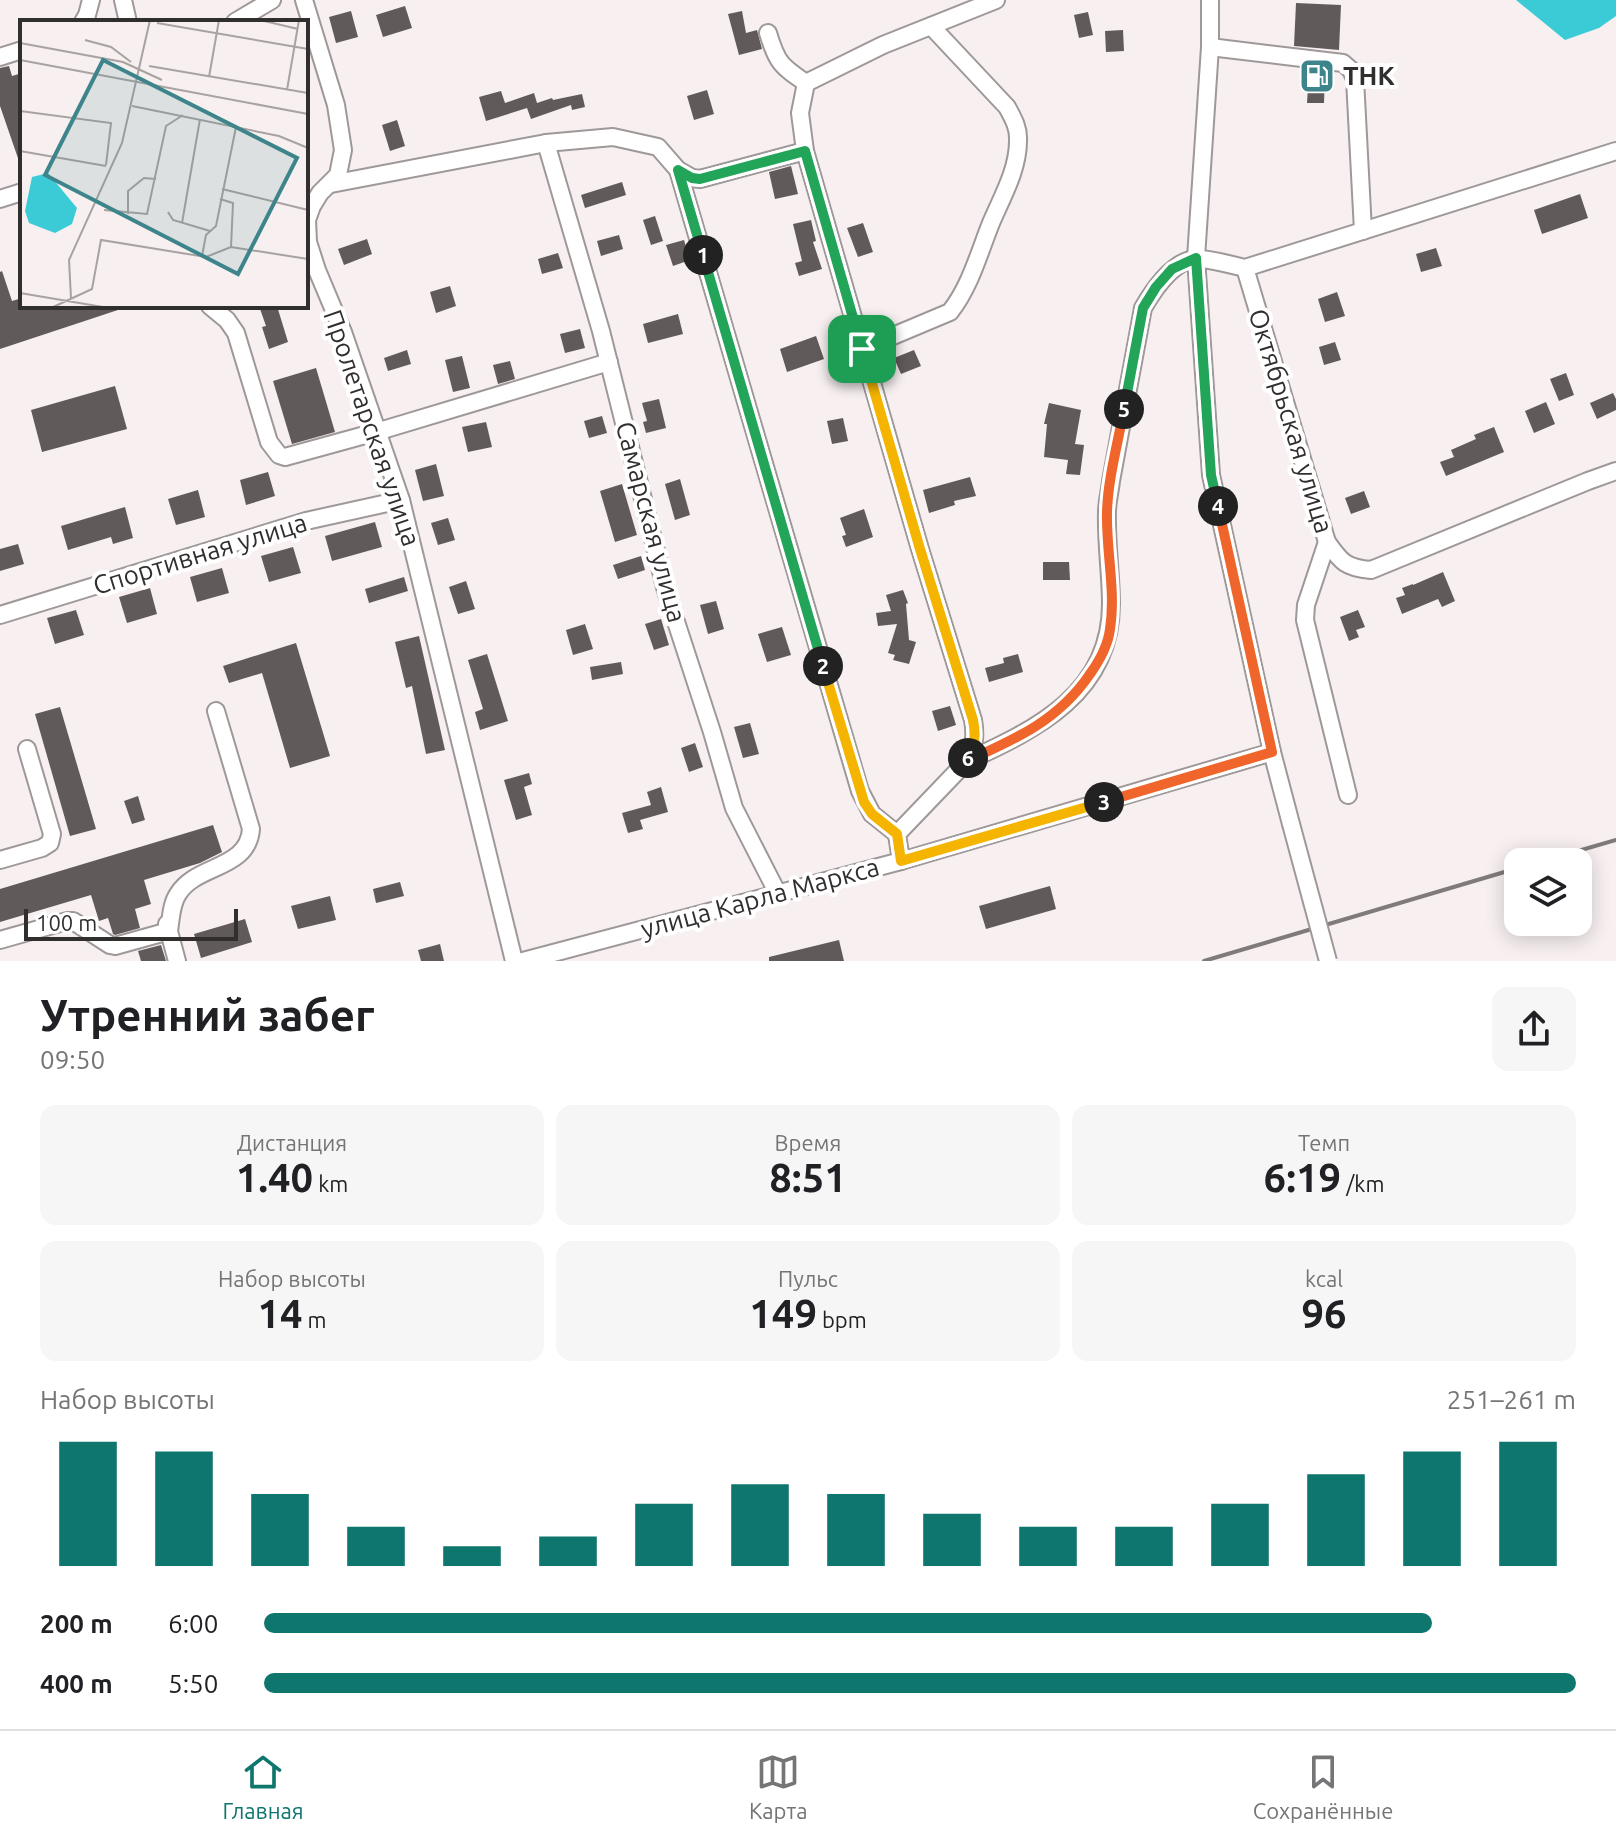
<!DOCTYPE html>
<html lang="ru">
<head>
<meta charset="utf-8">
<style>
  body { margin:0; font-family:Ubuntu,sans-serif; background:#f6f6f6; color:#202124; height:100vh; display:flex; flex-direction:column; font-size:30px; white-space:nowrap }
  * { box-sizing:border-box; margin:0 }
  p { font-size:26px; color:#757577 }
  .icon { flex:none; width:44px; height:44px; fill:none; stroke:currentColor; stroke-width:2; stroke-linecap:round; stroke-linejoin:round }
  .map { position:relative; height:961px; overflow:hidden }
  .drawer { display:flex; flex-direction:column; background:#fff; flex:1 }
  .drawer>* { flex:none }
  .buttons { position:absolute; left:1504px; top:848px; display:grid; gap:16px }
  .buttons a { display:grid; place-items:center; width:88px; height:88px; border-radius:16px; background:#fff; box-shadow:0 4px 20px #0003; font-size:40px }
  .scale { position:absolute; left:24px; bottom:20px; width:214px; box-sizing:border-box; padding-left:8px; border:4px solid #312e2e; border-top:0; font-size:22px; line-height:28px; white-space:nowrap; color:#312e2e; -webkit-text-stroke:6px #fff; paint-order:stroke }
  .pin { position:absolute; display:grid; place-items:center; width:68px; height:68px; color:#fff; margin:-34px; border-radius:16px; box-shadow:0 4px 12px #0006 }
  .km { position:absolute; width:40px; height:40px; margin:-20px; border-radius:50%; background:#222; color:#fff; font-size:22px; line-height:40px; text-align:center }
  .round { display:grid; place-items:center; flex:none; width:84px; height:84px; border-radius:16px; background:#f6f6f6 }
  .head { display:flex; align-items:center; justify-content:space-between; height:136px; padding:0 40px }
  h1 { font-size:44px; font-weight:700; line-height:60px }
  .figures { display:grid; grid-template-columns:repeat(3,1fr); gap:12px; height:136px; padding:8px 40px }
  .figures div { display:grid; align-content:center; border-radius:16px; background:#f6f6f6; text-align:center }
  .figures b { font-size:40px; font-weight:700 }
  .figures small { font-size:22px; font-weight:400 }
  .figures p { font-size:22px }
  .chart { height:224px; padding:16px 40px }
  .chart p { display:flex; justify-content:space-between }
  .chart svg { width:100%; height:144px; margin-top:8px; stroke:#0f766e; stroke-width:6 }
  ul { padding:0 40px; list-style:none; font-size:26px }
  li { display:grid; grid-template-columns:128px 96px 1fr; align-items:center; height:60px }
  li i { height:20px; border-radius:10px; background:#0f766e }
  .dock { display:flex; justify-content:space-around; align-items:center; height:112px; border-top:2px solid #e0e0e0; background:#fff; font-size:22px; color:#757577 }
  .dock a { display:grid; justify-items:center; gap:4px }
  .dock .current { color:#0f766e }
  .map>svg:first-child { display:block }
</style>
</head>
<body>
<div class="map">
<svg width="1616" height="961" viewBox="0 0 1616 961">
  <rect width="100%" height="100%" fill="#f8f0f0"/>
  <polygon fill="#3acbd7" points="1516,0 1616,0 1616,16 1599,28 1565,40"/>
  <g fill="#615a5a">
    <polygon points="1296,3 1341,5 1339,50 1294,46"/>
    <polygon points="405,6 412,28 383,37 376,15"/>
    <polygon points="351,11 358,37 336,43 329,17"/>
    <polygon points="742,11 746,33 757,30 762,49 739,55 728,14"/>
    <polygon points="1088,12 1093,35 1079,38 1074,15"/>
    <polygon points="1123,30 1124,51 1106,52 1105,31"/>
    <polygon points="9,66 12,76 22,73 22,164 20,164 0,106 0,68"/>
    <polygon points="1309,70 1325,72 1324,103 1307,103"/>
    <polygon points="707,90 714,114 694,120 687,96"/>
    <polygon points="501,91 505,103 534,93 537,103 552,98 553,100 582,94 585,107 572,110 571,105 531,119 527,108 486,121 479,97"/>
    <polygon points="397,120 405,146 390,151 382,125"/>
    <polygon points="791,166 798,194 775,199 769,172"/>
    <polygon points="622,182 626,195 585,208 581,195"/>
    <polygon points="1580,194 1588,218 1542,234 1534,210"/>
    <polygon points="655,216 663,241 651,245 643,220"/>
    <polygon points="811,220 816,241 813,242 822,269 799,276 795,263 802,261 793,224"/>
    <polygon points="863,223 873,252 858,257 847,228"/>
    <polygon points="619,235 623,249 601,256 597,241"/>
    <polygon points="367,239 372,254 344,265 338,249"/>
    <polygon points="684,240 690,260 673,266 666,245"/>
    <polygon points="1436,248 1442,266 1421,272 1416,254"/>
    <polygon points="558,253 563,268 542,274 538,259"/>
    <polygon points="2,271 12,301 22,298 22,306 124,306 124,308 0,349 0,272"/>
    <polygon points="450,286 456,306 436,313 430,292"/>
    <polygon points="1337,292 1345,316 1325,322 1318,299"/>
    <polygon points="259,306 277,306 288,342 269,349 262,327 266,326"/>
    <polygon points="678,314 683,334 648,343 643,324"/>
    <polygon points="580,329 585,348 565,353 560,334"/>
    <polygon points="816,336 824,359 787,372 780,349"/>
    <polygon points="1335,342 1341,360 1324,365 1319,347"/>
    <polygon points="407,350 411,364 388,371 384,358"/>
    <polygon points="914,350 921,366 901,374 894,358"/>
    <polygon points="462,356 470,388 453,392 445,360"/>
    <polygon points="510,361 515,379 498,384 493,365"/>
    <polygon points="316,368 335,432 292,444 273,381"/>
    <polygon points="1566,373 1574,395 1559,401 1550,379"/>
    <polygon points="115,386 127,429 42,452 31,410"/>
    <polygon points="1613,393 1616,399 1616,410 1597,419 1590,403"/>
    <polygon points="659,399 666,428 646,433 643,422 647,421 642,403"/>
    <polygon points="1546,402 1555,424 1534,433 1525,411"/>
    <polygon points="1049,403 1081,410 1075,444 1084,445 1080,475 1066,474 1068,460 1044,457 1047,424 1044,424"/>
    <polygon points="602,416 607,433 589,438 584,421"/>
    <polygon points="843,418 848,441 832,444 827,421"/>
    <polygon points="486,422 492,447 468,452 462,427"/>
    <polygon points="1494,427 1504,452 1446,476 1440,462 1454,457 1451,450 1476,439 1474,435"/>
    <polygon points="436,464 444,496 423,501 415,470"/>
    <polygon points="268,472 275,496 246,505 240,480"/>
    <polygon points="970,477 976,496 954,501 955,505 929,513 923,490"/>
    <polygon points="680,479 690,515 675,520 665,484"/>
    <polygon points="622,484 637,535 615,542 600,491"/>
    <polygon points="198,490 205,517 176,525 168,499"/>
    <polygon points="1364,491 1370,507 1351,514 1345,498"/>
    <polygon points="125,507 133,538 113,544 111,537 68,550 61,526"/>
    <polygon points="864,509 873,537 846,547 842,536 846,535 840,518"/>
    <polygon points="448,518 455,540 438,545 431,523"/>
    <polygon points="375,522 382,547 332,561 325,536"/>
    <polygon points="18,544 24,564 0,571 0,549"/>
    <polygon points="293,547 301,573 269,582 261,556"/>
    <polygon points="641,556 645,570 618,579 613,565"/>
    <polygon points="1043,562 1069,562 1070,580 1043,580"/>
    <polygon points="222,568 229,593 197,602 190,577"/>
    <polygon points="1443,572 1455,601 1442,607 1438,599 1402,614 1396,598 1405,595 1402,588 1413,584 1413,585"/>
    <polygon points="404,577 408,591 369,603 365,589"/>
    <polygon points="466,581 475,609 458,614 449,587"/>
    <polygon points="150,588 157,614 127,623 119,597"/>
    <polygon points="903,590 908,603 906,604 909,640 916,642 909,664 893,660 895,655 888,653 897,624 878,626 876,613 891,611 886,595"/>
    <polygon points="716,601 724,629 708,634 700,605"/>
    <polygon points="76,610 84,635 55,644 47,618"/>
    <polygon points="1358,610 1365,627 1356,630 1359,637 1349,641 1340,617"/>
    <polygon points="661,619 669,645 654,650 645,624"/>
    <polygon points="585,624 593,649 573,655 566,630"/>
    <polygon points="782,627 791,655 767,662 758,634"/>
    <polygon points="419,636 445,750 426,754 412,686 406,688 395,642"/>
    <polygon points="296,643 330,756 290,768 262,673 229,683 223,666"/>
    <polygon points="487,654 508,721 480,730 475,712 483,709 468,660"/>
    <polygon points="1018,654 1023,672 989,682 985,668 1004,663 1003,658"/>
    <polygon points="621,662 623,674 592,680 590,667"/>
    <polygon points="950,706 956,725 938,731 932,711"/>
    <polygon points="60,707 96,829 70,836 35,714"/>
    <polygon points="750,723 759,754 743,758 734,727"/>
    <polygon points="695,743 703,767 689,772 681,748"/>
    <polygon points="529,773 532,784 524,787 532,815 516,820 504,780"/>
    <polygon points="661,787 668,812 640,820 643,829 628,833 622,813 651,805 647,792"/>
    <polygon points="138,796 145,820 132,824 124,801"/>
    <polygon points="213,825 222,852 200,863 144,880 151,904 135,909 140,928 115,935 113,934 108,918 99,921 91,895 0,922 0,889"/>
    <polygon points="400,882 404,896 376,903 373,889"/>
    <polygon points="1050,886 1056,909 986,929 979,906"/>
    <polygon points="330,896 336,920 298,929 291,906"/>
    <polygon points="245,919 252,942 201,958 194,934"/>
    <polygon points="839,940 844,961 769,961 769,957"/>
    <polygon points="440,944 444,961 421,961 418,950"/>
    <polygon points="161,945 166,961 141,961 138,951"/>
  </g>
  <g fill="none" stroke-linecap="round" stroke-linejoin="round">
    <defs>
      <g id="minor">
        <polyline points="123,0 128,22"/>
        <polyline points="304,0 336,105 343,150 338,175 320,193 312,206 307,220 308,242 317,270 343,332 401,500 514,961"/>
        <polyline points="1210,0 1210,47 1196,258 1211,475 1272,752 1291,824"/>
        <polyline points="83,22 87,15 91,0"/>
        <polyline points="235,22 272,0"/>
        <path d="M768 33C777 63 781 66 806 83"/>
        <polyline points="1210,47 1343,63 1351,70 1355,79 1363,231"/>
        <polyline points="0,57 22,50"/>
        <path d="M806 83 800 113 805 151 920 549 973 720C976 737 974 746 967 761L897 834 901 861"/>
        <polyline points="806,83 883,45 996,0"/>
        <polyline points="546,143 601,331 666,591 712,732 734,808 778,894"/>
        <polyline points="678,170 860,791 872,814 897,834"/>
        <polyline points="331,184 546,143 613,137 658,147 678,170 692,178 700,179 805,151"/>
        <polyline points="0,199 22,192"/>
        <path d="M1245 268 1327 542C1341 562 1346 568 1371 570L1588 481 1616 471"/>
        <polyline points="210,306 227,320 236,333 269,442 279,455 285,457 376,432 609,362"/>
        <path d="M862 349 950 312C970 287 979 253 991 223 1002 197 1018 170 1018 141 1019 128 1013 118 1007 107L931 26"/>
        <polyline points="1327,542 1306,605 1305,620 1348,795"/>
        <polyline points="0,615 306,521 401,500"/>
        <path d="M967 761C1037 729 1111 693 1111 604 1111 574 1106 543 1107 512 1107 502 1110 491 1111 481L1143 308C1154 289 1175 257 1200 259 1215 260 1231 265 1245 268L1616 151"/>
        <polyline points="0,860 42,848 50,843 52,834 27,749"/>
        <polyline points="167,924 177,961"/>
        <path d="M0 940 67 921H73L110 945 115 946 169 931C171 919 171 904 178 894 196 864 248 870 251 829L216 711"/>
        <polyline points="523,961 901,861 1272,752"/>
      </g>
    </defs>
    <use href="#minor" stroke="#9f9898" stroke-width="20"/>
    <use href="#minor" stroke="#fff" stroke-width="16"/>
    <g stroke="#807b7b" stroke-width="4">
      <polyline points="1540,862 1616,840"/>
      <polyline points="1204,961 1518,868"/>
    </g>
    <defs>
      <polyline id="minor-bridge" points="1291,824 1328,961"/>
    </defs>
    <use href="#minor-bridge" stroke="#9f9898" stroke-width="20" stroke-linecap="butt"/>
    <use href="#minor-bridge" stroke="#fff" stroke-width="16"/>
  </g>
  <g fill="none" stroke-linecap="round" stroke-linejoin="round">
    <defs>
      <polyline id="split-1" points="703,255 678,170 692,178 700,179 805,151 862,349"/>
      <polyline id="split-2" points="703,255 823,666"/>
      <polyline id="split-3" points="823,666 864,802 872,814 897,834 901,861 1104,802"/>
      <polyline id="split-4" points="1104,802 1272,752 1218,506"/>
      <polyline id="split-5" points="1124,409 1143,308 1156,287 1172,269 1196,258 1211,475 1218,506"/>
      <path id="split-6" d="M968 758 967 761C1016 739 1059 720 1090 674 1100 660 1108 646 1110 629 1116 591 1106 551 1107 512 1108 478 1118 443 1124 409"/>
      <path id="split-7" d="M862 349 920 549 973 720C976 735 975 745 968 758"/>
    </defs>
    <use href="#split-1" stroke="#fff" stroke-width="16"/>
    <use href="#split-2" stroke="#fff" stroke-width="16"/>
    <use href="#split-3" stroke="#fff" stroke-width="16"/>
    <use href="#split-4" stroke="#fff" stroke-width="16"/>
    <use href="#split-5" stroke="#fff" stroke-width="16"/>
    <use href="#split-6" stroke="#fff" stroke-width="16"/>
    <use href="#split-7" stroke="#fff" stroke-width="16"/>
    <use href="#split-1" stroke="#22a559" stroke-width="10"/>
    <use href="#split-2" stroke="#22a559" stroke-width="10"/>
    <use href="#split-3" stroke="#f5b400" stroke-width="10"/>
    <use href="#split-4" stroke="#f0652b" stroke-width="10"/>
    <use href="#split-5" stroke="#22a559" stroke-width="10"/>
    <use href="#split-6" stroke="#f0652b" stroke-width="10"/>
    <use href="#split-7" stroke="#f5b400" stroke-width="10"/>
  </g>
  <defs>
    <symbol id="fuel-square" viewBox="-11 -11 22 22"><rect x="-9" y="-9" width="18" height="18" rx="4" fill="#3d858b" stroke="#fff"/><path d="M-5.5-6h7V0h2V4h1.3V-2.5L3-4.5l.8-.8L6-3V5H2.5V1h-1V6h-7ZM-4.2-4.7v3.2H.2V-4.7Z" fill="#fff"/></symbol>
  </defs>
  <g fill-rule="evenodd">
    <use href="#fuel-square" x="1297" y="56" width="40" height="40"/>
  </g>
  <g text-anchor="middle" stroke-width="8" stroke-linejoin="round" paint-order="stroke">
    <g font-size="26" font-weight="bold" fill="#312e2e" stroke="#fff" text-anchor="start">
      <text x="1343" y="85">ТНК</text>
    </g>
    <g font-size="26" fill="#312e2e" stroke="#fff">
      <text transform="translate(1291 421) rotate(73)" y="9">Октябрьская улица</text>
      <text transform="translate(372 428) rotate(71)" y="9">Пролетарская улица</text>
      <text transform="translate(651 522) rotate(75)" y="9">Самарская улица</text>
      <text transform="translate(200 554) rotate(-17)" y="9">Спортивная улица</text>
      <text transform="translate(760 898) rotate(-15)" y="9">улица Карла Маркса</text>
    </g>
  </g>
  <g transform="translate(20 20)">
    <rect width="288" height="288" fill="#f8f0f0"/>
    <path d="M28 153 57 188 52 204 35 213 9 203 5 191 12 157Z" fill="#3acbd7"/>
    <path fill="none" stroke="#a8a2a2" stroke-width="2" d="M240 0 278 9M137 3 288 29M65 20 91 27 111 42M0 23 103 42 142 60M0 40 288 94M129 46 288 73M189 57 199 0M267 70 279 0M112 86 259 116 288 128M0 91 91 103 86 145M0 131 86 146M202 169 288 190M200 179 213 183 211 227M84 190 127 194 146 106 163 95M148 192 153 200 190 211M108 194V171L124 158 136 159M162 203 180 99M211 227 288 239M182 236 186 215 196 206 216 107M0 273 89 288M51 278 49 240 102 123 130 0M31 288 72 269 81 220 186 237 211 227"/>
    <path fill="#3d858b" fill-opacity="0.15" stroke="#3d858b" stroke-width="4" d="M83 40 277 138 218 254 25 155Z"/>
    <rect width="288" height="288" fill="none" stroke="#312e2e" stroke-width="4"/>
  </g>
</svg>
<div class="buttons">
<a><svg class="icon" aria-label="layers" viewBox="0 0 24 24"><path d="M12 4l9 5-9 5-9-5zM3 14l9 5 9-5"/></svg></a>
</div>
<div class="scale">100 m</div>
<div class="pin" style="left:862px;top:349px;background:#1e9e55"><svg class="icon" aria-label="arrive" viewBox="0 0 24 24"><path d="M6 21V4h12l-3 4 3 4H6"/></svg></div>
<b class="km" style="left:703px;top:255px">1</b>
<b class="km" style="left:823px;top:666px">2</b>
<b class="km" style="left:1104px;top:802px">3</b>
<b class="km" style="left:1218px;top:506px">4</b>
<b class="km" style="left:1124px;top:409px">5</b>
<b class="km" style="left:968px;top:758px">6</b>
</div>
<section class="drawer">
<div class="head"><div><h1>Утренний забег</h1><p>09:50</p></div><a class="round"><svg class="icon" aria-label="share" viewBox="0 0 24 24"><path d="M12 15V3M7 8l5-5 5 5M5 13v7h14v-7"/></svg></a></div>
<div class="figures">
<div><p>Дистанция</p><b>1.40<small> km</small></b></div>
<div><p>Время</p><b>8:51</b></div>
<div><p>Темп</p><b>6:19<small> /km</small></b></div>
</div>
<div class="figures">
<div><p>Набор высоты</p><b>14<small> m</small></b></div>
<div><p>Пульс</p><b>149<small> bpm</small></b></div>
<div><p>kcal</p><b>96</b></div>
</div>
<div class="chart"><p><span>Набор высоты</span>251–261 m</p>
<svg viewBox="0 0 160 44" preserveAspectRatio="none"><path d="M5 44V6M15 44V9M25 44V22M35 44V32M45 44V38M55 44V35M65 44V25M75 44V19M85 44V22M95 44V28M105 44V32M115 44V32M125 44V25M135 44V16M145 44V9M155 44V6"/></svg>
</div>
<ul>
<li><b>200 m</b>6:00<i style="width:89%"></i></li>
<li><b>400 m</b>5:50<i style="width:100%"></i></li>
</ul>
</section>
<nav class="dock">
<a class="current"><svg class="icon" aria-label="home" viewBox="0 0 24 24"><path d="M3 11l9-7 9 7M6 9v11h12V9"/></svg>Главная</a>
<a><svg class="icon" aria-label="map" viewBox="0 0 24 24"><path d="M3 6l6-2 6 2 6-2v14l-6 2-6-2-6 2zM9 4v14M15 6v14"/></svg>Карта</a>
<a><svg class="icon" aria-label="saved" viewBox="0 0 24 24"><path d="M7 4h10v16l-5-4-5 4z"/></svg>Сохранённые</a>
</nav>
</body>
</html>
